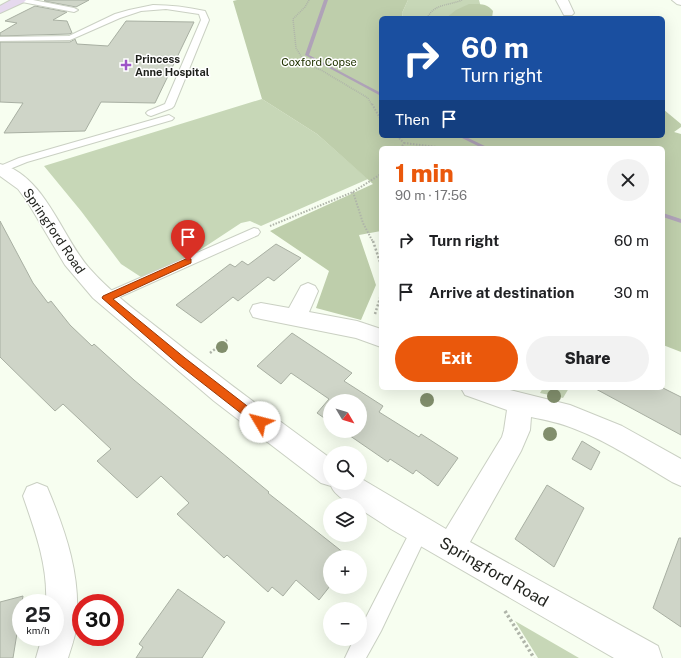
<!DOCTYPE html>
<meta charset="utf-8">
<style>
body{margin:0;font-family:"Public Sans",sans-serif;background:#f2f2f2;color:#202124;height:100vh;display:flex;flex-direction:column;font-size:15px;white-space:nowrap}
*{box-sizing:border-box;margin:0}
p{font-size:13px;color:#757577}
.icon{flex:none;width:22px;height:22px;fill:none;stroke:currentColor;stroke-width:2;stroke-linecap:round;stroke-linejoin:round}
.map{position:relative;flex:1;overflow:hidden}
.panel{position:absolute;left:379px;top:146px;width:286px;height:244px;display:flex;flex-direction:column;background:#fff;border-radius:6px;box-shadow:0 4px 16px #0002}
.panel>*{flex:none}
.banner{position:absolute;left:379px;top:16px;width:286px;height:122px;border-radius:6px;box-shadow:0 4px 16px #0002;background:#1a4fa0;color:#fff;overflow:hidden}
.needle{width:26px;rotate:128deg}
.controls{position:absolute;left:323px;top:394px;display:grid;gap:8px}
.controls a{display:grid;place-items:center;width:44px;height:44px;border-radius:50%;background:#fff;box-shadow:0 4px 16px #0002;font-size:20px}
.speed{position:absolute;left:12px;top:594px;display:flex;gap:8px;font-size:20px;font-weight:700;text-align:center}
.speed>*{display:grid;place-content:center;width:52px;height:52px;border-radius:50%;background:#fff;box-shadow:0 4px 16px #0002;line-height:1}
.speed small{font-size:10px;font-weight:400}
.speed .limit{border:6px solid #d22;background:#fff;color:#111}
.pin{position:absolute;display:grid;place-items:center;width:34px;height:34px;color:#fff;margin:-41px -17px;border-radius:50% 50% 50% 0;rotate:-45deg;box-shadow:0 0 4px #0007}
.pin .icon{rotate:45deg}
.me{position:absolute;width:44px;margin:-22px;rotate:307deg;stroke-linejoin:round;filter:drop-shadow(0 0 3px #0008)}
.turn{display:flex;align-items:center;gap:14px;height:84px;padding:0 16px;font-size:18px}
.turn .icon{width:52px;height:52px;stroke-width:2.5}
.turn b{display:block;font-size:28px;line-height:34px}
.then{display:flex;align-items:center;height:38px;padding:0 16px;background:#0003;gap:8px;font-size:15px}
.round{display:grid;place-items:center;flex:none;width:42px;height:42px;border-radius:21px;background:#f2f2f2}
.overview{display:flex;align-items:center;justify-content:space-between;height:68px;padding:0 16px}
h1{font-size:24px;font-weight:800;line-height:30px;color:#ea580c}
.cta{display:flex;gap:8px;margin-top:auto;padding:8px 16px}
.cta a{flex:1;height:46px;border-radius:24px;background:#ea580c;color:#fff;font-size:16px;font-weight:800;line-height:46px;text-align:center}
.cta a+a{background:#f2f2f2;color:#202124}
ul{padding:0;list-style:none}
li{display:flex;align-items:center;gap:12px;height:52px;padding:0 16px}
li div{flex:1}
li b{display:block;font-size:15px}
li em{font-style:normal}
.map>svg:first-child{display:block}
.green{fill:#c7d7b7}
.forest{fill:#beceab}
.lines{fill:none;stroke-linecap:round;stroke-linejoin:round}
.stream{fill:#afa2b8;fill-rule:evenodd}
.building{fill:#cfd5c8;stroke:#a8afa2}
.lane-casing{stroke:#cad0c3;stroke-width:2}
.street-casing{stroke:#cad0c3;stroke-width:2}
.secondary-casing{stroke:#cad0c3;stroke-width:2}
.path-far3{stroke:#afb4a9;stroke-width:1.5;stroke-dasharray:1 1;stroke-linecap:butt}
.path-far2{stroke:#afb4a9;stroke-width:2;stroke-dasharray:1.5 1.5;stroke-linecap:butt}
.path-far1{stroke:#afb4a9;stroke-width:2.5;stroke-dasharray:2 2;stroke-linecap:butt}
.path{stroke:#afb4a9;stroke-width:3.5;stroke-dasharray:2.5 2.5;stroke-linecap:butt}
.lane{fill:#fff;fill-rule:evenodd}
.street{fill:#fff;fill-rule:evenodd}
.secondary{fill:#e6d9ee;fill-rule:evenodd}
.tree{fill:#818e6c}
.route{fill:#ea580c;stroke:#983908}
.poi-dot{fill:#9e54c7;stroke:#fff;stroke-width:1.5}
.labels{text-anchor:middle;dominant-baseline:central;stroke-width:3;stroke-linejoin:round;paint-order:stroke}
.far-poi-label{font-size:11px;font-weight:bold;fill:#1f211c;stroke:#fff;text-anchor:start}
.far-park-label{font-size:11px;fill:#203300;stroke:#fff}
.street-label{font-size:13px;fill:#1f211c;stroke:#fff}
.near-street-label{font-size:16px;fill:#1f211c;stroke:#fff}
</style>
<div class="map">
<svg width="681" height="658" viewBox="0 0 681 658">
<rect width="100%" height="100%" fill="#f7fef0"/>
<path class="green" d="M408 0H479L484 18H403L402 13Z
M262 99 317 134 368 179 261 226 250 221 241 223 194 254 141 277 121 264 81 211 44 166Z
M543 388H569L563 398 540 393Z
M515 621 579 658H538Z"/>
<path class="forest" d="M237 0H408L402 13 403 18H381V136H663V109L681 124V127L674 132 681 134V352L663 345V148H381V231L359 235 376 285 361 320 316 308 329 271 270 231 373 184 317 134 262 99 233 1Z
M469 4C479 4 487 3 493 11L492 18H446L456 10Z"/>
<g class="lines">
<path class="stream" d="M324 0H328L309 55 381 93V96L305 55Z
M458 136H464L489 148H482Z
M663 213 681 219V223L663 217Z"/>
</g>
<path class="building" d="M46 0H89L76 7 44 1Z
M35 6 67 12 53 20 67 21 72 33 69 34 0 36V33L17 23 5 21Z
M126 21 194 22 155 103 101 102 85 131 4 133 23 103 0 102V42H70L75 39 77 44 108 46Z
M0 221 33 283 48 303 51 301 70 325 92 346 94 344 134 380 269 492 268 493 349 557H330V586L319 600 296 580 283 596 272 587 268 592 227 555 224 558 177 514 189 503 161 476 137 498 97 461 111 449 63 404 55 411 0 357Z
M276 244 301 258 274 281 268 277 238 301 233 297 201 323 176 305 230 264 235 267 242 261 248 265Z
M292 333 352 373 344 381 383 406 379 412 419 437 421 434 458 458 438 486 416 470 413 474 390 459 388 462 343 431H360V401H330V422L317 413 329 399 291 373 281 384 257 366Z
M594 388H663L681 397V435Z
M582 441 600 452 591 470 572 459Z
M547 485 584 508 554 567 515 539Z
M679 538H681V627L653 608Z
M178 589 225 622 202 658H136L143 647 139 644Z
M23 596 13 658H0V602Z"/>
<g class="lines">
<defs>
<path id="lane" d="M18 0H33L74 8 78 10 74 12 22 2Z
M153 5C171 5 187 7 205 11L209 20 174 106 172 108 151 116 148 115 146 113 148 111 165 104 201 20 199 14 166 9 141 11 120 18 70 40 0 41V37L69 36 115 14 129 10Z
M169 115 174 118 172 120 27 162 0 173V166L19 158Z
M254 228 258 229 260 232 258 235 111 301 106 303 101 301 99 298 101 295Z
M420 521 426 524 429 530 381 631 366 658H345L354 639H360V629L414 524Z"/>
<path id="street" d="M556 0H568L574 13 572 15H564Z
M672 0H681V5L677 4Z
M0 164C45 175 62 238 90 269 113 295 142 315 168 336 221 378 275 418 330 458V483H360V478L446 529 502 437 504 430 507 410 465 395 461 388H502L570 405 622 426 681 459V486L672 482C640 463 609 442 575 429 561 423 546 420 531 417L530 430 521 451 470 542 658 646 662 658H614L391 529 360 509V505C350 505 335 496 331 486L321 483 214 401 93 298 65 265 27 201 18 189 0 176Z
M308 283 315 286 318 291 309 312 357 321 381 329V347L356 338 261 319 253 317 250 311 253 305 261 303 289 308 301 286Z
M37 483 47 487C66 532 82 578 76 628 75 638 71 648 68 658H36L42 637H55V603H46C48 565 35 531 23 496L27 487Z"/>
<path id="secondary" d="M11 0H26L24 2 0 13V6Z"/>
</defs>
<use href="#lane" class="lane-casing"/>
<use href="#street" class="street-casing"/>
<use href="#secondary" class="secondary-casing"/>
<path class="path-far3" d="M309 0 305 7 293 19 296 48 306 64 321 70 368 98 372 105
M427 18C435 3 448 6 462 0"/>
<path class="path-far2" d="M372 104 381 120
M397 136 404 143 401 148
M404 143 445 148
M353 192 363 223 373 242
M270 226 353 192 381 174"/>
<path class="path-far1" d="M373 241 381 265
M375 314 381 295
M210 353 227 340"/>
<path class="path" d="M505 611 534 658"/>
<use href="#lane" class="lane"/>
<use href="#street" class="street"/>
<use href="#secondary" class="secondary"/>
</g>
<g class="tree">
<circle cx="222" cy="347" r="6"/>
<circle cx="554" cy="396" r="7"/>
<circle cx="427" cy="400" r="7"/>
<circle cx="550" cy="434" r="7"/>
</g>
<path class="route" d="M188 258 191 259V263L113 299 185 358 264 419 265 422 264 425 260 427 256 425 178 364 102 298 103 296Z"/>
<path class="poi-dot" d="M124 59h4v4h4v4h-4v4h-4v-4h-4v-4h4z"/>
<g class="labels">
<g class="far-poi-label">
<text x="135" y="59">Princess<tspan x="135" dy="13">Anne Hospital</tspan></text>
</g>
<g class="far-park-label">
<text x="319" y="62">Coxford Copse</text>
</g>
<g class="street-label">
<text transform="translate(54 231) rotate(56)">Springford Road</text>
</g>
<g class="near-street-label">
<text transform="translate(494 572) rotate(30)">Springford Road</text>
</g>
</g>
</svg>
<div class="controls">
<a><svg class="needle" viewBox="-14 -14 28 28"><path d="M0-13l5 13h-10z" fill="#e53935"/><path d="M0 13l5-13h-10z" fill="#757577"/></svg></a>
<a><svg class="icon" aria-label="search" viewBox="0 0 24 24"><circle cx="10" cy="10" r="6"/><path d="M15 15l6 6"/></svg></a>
<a><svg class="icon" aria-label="layers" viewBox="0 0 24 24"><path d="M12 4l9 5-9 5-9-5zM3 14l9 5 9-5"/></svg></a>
<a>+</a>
<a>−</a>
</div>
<div class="speed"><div>25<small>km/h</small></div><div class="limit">30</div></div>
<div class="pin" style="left:188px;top:261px;background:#d93025"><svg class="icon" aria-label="arrive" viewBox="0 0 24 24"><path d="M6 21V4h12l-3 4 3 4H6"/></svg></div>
<svg class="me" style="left:260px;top:422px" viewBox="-20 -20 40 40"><circle r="19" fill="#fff"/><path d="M0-13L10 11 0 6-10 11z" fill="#ea580c"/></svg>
<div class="banner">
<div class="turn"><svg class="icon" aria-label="right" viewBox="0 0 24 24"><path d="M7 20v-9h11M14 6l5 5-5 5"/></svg><div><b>60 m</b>Turn right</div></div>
<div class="then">Then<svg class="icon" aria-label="arrive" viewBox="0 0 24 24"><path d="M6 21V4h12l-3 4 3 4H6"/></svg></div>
</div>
<section class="panel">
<div class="overview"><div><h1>1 min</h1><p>90 m · 17:56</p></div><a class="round"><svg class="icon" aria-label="close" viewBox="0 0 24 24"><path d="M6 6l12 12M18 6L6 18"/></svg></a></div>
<ul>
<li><svg class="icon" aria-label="right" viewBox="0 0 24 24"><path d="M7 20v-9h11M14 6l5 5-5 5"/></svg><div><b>Turn right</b></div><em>60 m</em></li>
<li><svg class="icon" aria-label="arrive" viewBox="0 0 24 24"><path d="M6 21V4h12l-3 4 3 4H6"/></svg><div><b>Arrive at destination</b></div><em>30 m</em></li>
</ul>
<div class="cta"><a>Exit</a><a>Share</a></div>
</section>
</div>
